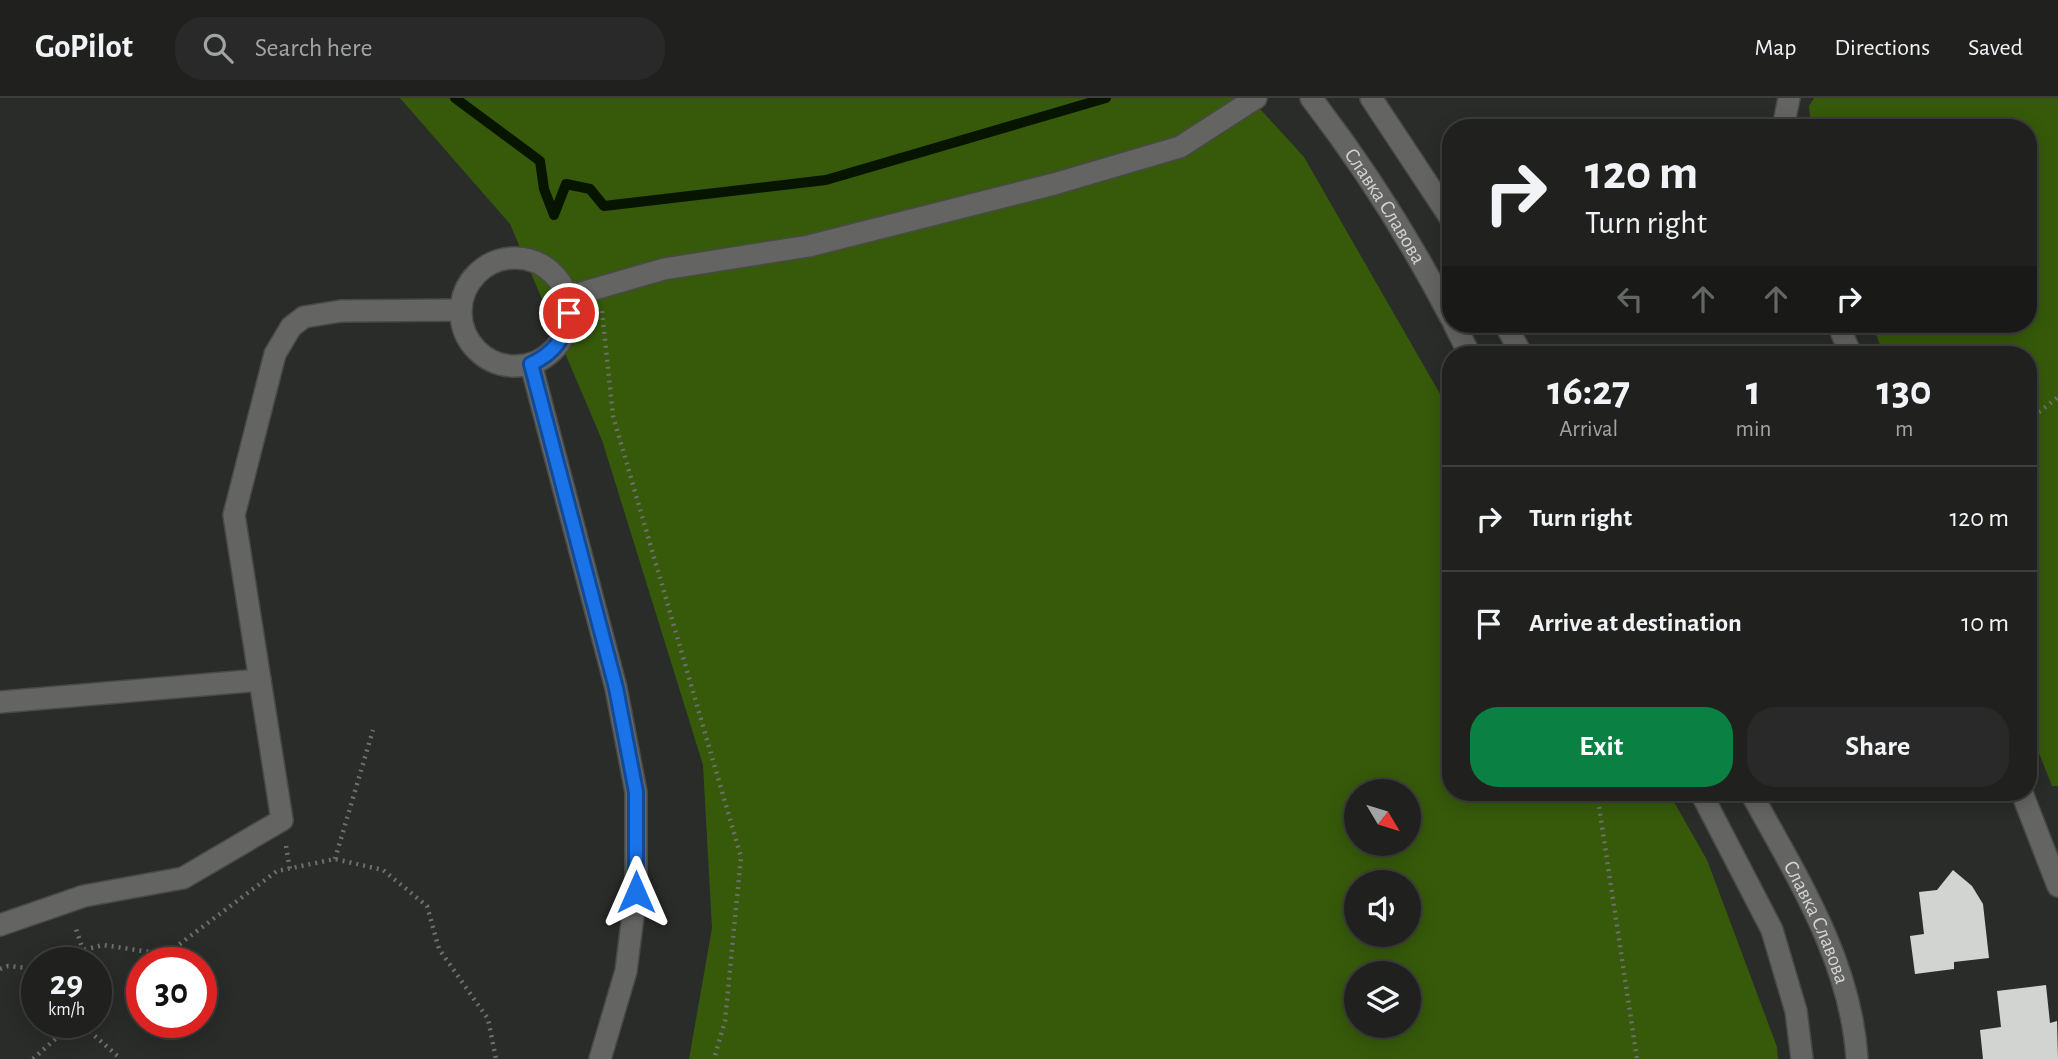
<!DOCTYPE html>
<meta charset="utf-8">
<style>
body{margin:0;font-family:"Alegreya Sans",sans-serif;background:#282928;color:#f1f3f6;height:100vh;display:flex;flex-direction:column;font-size:26px;white-space:nowrap}
*{box-sizing:border-box;margin:0}
p{font-size:23px;color:#a2a3a4}
.icon{flex:none;width:38px;height:38px;fill:none;stroke:currentColor;stroke-width:2;stroke-linecap:round;stroke-linejoin:round}
.map{position:relative;flex:1;overflow:hidden}
.details{position:absolute;left:1442px;top:248px;width:595px;height:455px;display:flex;flex-direction:column;background:#20211f;border-radius:28px;box-shadow:0 4px 18px #0003,0 0 0 2px #3d3e3d}
.details>*{flex:none}
.top-card{position:absolute;left:1442px;top:21px;width:595px;height:214px;border-radius:28px;box-shadow:0 4px 18px #0003,0 0 0 2px #3d3e3d;background:#20211f;color:#f1f3f6;overflow:hidden}
.needle{width:46px;rotate:128deg}
.controls{position:absolute;left:1344px;top:681px;display:grid;gap:14px}
.controls a{display:grid;place-items:center;width:77px;height:77px;border-radius:50%;background:#20211f;box-shadow:0 4px 18px #0003,0 0 0 2px #3d3e3d;font-size:35px}
.speed{position:absolute;left:21px;top:849px;display:flex;gap:14px;font-size:35px;font-weight:700;text-align:center}
.speed>*{display:grid;place-content:center;width:91px;height:91px;border-radius:50%;background:#20211f;box-shadow:0 4px 18px #0003,0 0 0 2px #3d3e3d;line-height:1}
.speed small{font-size:18px;font-weight:400}
.speed .limit{border:10px solid #d22;background:#fff;color:#111}
.pin{position:absolute;display:grid;place-items:center;width:60px;height:60px;color:#fff;margin:-30px;border:4px solid #fff;border-radius:50%;box-shadow:0 2px 7px #0007}
.me{position:absolute;width:77px;margin:-38px;rotate:0deg;stroke-linejoin:round;filter:drop-shadow(0 0 5px #0008)}
.turn{display:flex;align-items:center;gap:24px;height:147px;padding:0 28px;font-size:32px}
.turn .icon{width:91px;height:91px;stroke-width:2.5}
.turn b{display:block;font-size:49px;line-height:60px}
.lanes{display:flex;align-items:center;height:66px;padding:0 28px;background:#0003;justify-content:center;gap:35px;direction:ltr}
.lanes .off{opacity:.35}
.eta{display:flex;justify-content:space-evenly;align-items:center;height:119px;text-align:center}
.eta b{font-size:42px;font-weight:600;line-height:49px}
.button{display:flex;gap:14px;margin-top:auto;padding:14px 28px}
.button a{flex:1;height:80px;border-radius:28px;background:#0b8043;color:#fff;font-size:28px;font-weight:600;line-height:80px;text-align:center}
.button a+a{background:#282928;color:#f1f3f6}
ul{padding:0;list-style:none}
li{display:flex;align-items:center;gap:21px;height:105px;padding:0 28px;border-top:2px solid #3d3e3d}
li div{flex:1}
li b{display:block;font-size:26px}
li em{font-style:normal}
header{display:flex;align-items:center;gap:42px;box-sizing:border-box;height:98px;padding:0 35px;background:#20211f;border-bottom:2px solid #3d3e3d}
header strong{font-size:33px}
nav{display:flex;gap:38px;margin-inline-start:auto;font-size:24px}
.search{width:490px;height:63px;background:#282928;display:flex;align-items:center;gap:18px;box-sizing:border-box;padding:0 24px;border-radius:28px;color:#a2a3a4;font-size:26px}
.map>svg:first-child{display:block}
.green{fill:#365a0a;fill-rule:evenodd}
.lines{fill:none;stroke-linecap:round;stroke-linejoin:round}
.stream{stroke:#071400;stroke-width:10}
.building{fill:#d2d4d1}
.minor-casing{stroke:#494a48;stroke-width:24}
.path{stroke:#6d6f6d;stroke-width:4.5;stroke-dasharray:2 5;stroke-linecap:butt}
.minor{stroke:#646563;stroke-width:21}
.route-casing{stroke:#114b97;stroke-width:18}
.route{stroke:#1a73e8;stroke-width:12}
.labels{text-anchor:middle;dominant-baseline:central;stroke-width:7;stroke-linejoin:round;paint-order:stroke}
.street-label{font-size:21px;fill:#d3d4d3;stroke:#131413}
</style>
<header>
<strong>GoPilot</strong>
<div class="search"><svg class="icon" aria-label="search" viewBox="0 0 24 24"><circle cx="10" cy="10" r="6"/><path d="M15 15l6 6"/></svg>Search here</div>
<nav><a>Map</a><a>Directions</a><a>Saved</a></nav>
</header>
<div class="map">
<svg width="2058" height="961" viewBox="0 0 2058 961">
<rect width="100%" height="100%" fill="#2a2c29"/>
<path class="green" d="M400 0H1250L1304 59 1451 315V695H1669L1707 762 1777 949 1778 961H689L712 830 703 667 602 342 510 126ZM1356 693H1409V746H1356ZM1356 784H1409V836H1356ZM1356 875H1409V928H1356Z
M1814 0H2058V688H2052L2028 627V257H1884L1872 226H2028V30H1811L1809 8Z"/>
<g class="lines">
<path class="stream" d="M455 0 540 63 544 91 554 117
M554 117 566 86 590 91 604 108 826 82 1106 0"/>
</g>
<path class="building" d="M1953 772 1972 788 1983 806 1989 860 1954 864V871L1915 876 1910 838 1924 836 1919 794 1937 792Z
M2046 887 2050 925 2057 923 2058 961H1983L1980 932 2001 929 1997 893Z"/>
<g class="lines">
<defs>
<g id="minor">
<path id="s1" d="M1311 0C1365 70 1410 141 1451 220"/>
<path d="M1371 0 1451 121"/>
<path d="M1783 30 1789 0"/>
<circle cx="515" cy="214" r="54"/>
<path d="M567 199 664 171 809 148 1054 86 1180 49 1256 0"/>
<path d="M1454 226 1470 257"/>
<path d="M1505 226 1522 257"/>
<path d="M1838 226 1851 257"/>
<path d="M531 266 616 590 636 694V794L626 873 600 961"/>
<path d="M0 604 260 582"/>
<path d="M1701 695 1772 832 1796 913 1802 961"/>
<path id="s2" d="M1751 695C1797 779 1851 863 1857 961"/>
<path d="M2022 695 2058 788"/>
<path d="M0 827 84 798 183 780 282 722 234 417 275 256 291 229 304 219 341 213 461 212"/>
</g>
</defs>
<use href="#minor" class="minor-casing"/>
<path class="path" d="M602 213 613 318 741 759 725 923 714 961
M2028 323 2058 299
M1597 695 1637 961
M286 748 290 772
M335 761 373 632
M56 864 83 852 75 828
M87 864 83 852 103 847 150 854 173 851 277 773 335 761 383 772 427 808 439 851 488 921 496 961
M0 871 8 868 37 871
M79 924 121 961
M33 961 74 924"/>
<use href="#minor" class="minor"/>
</g>
<g class="lines">
<defs>
<path id="route" d="M569 215C565 241 554 255 531 266L616 590 636 694V794"/>
</defs>
<use href="#route" class="route-casing"/>
<use href="#route" class="route"/>
</g>
<g class="labels">
<g class="street-label">
<text stroke="none"><textPath href="#s1" startOffset="131">Славка Славова</textPath></text>
<text stroke="none"><textPath href="#s2" startOffset="145">Славка Славова</textPath></text>
</g>
</g>
</svg>
<div class="controls">
<a><svg class="needle" viewBox="-14 -14 28 28"><path d="M0-13l5 13h-10z" fill="#e53935"/><path d="M0 13l5-13h-10z" fill="#a2a3a4"/></svg></a>
<a><svg class="icon" aria-label="sound" viewBox="0 0 24 24"><path d="M4 9h4l5-4v14l-5-4H4zM17 9q2 3 0 6"/></svg></a>
<a><svg class="icon" aria-label="layers" viewBox="0 0 24 24"><path d="M12 4l9 5-9 5-9-5zM3 14l9 5 9-5"/></svg></a>
</div>
<div class="speed"><div>29<small>km/h</small></div><div class="limit">30</div></div>
<div class="pin" style="left:569px;top:215px;background:#d93025"><svg class="icon" aria-label="arrive" viewBox="0 0 24 24"><path d="M6 21V4h12l-3 4 3 4H6"/></svg></div>
<svg class="me" style="left:636px;top:794px" viewBox="-20 -20 40 40"><path d="M0-17L14 15 0 8-14 15z" fill="#1a73e8" stroke="#fff" stroke-width="4"/></svg>
<div class="top-card">
<div class="turn"><svg class="icon" aria-label="right" viewBox="0 0 24 24"><path d="M7 20v-9h11M14 6l5 5-5 5"/></svg><div><b>120 m</b>Turn right</div></div>
<div class="lanes"><svg class="icon off" aria-label="left" viewBox="0 0 24 24"><path d="M17 20v-9H6M10 6l-5 5 5 5"/></svg><svg class="icon off" aria-label="ahead" viewBox="0 0 24 24"><path d="M12 20V5M6 11l6-6 6 6"/></svg><svg class="icon off" aria-label="ahead" viewBox="0 0 24 24"><path d="M12 20V5M6 11l6-6 6 6"/></svg><svg class="icon" aria-label="right" viewBox="0 0 24 24"><path d="M7 20v-9h11M14 6l5 5-5 5"/></svg></div>
</div>
<section class="details">
<div class="eta">
<div><b>16:27</b><p>Arrival</p></div>
<div><b>1</b><p>min</p></div>
<div><b>130</b><p>m</p></div>
</div>
<ul>
<li><svg class="icon" aria-label="right" viewBox="0 0 24 24"><path d="M7 20v-9h11M14 6l5 5-5 5"/></svg><div><b>Turn right</b></div><em>120 m</em></li>
<li><svg class="icon" aria-label="arrive" viewBox="0 0 24 24"><path d="M6 21V4h12l-3 4 3 4H6"/></svg><div><b>Arrive at destination</b></div><em>10 m</em></li>
</ul>
<div class="button"><a>Exit</a><a>Share</a></div>
</section>
</div>
